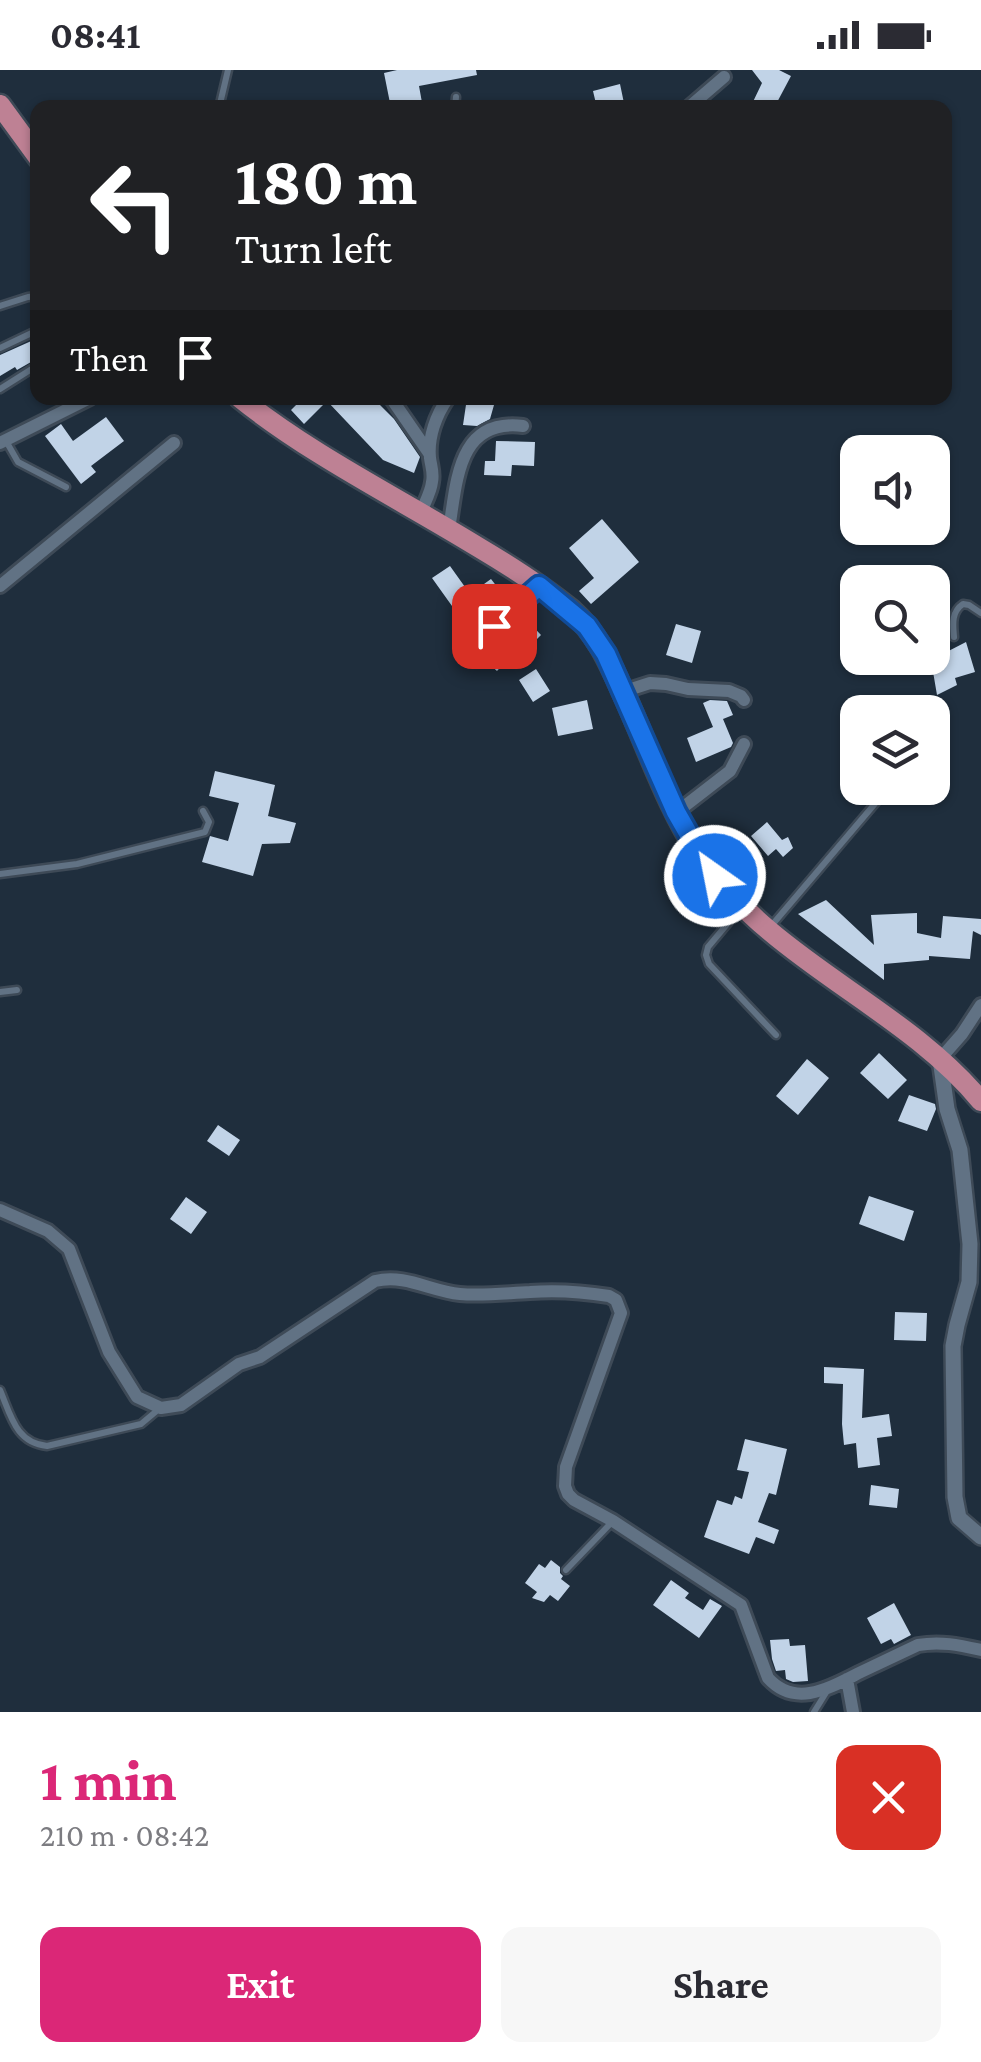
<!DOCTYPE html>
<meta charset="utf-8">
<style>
body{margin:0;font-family:"Crimson Pro",serif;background:#f7f7f7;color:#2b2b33;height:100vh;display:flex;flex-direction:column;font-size:38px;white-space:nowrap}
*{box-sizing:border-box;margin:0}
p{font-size:32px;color:#7c7c81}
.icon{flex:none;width:55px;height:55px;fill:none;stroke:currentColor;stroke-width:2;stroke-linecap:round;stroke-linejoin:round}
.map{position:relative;height:1642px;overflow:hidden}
.panel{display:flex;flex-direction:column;background:#fff;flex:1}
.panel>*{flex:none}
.banner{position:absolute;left:30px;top:30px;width:922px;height:305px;border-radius:20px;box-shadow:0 2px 8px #0004;background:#202124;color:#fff;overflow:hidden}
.tools{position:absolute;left:840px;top:365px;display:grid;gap:20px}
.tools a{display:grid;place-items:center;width:110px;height:110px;border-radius:20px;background:#fff;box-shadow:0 2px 8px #0004;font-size:50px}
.pin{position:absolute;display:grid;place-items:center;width:85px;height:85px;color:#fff;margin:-42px;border-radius:20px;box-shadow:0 5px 15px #0006}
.me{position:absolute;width:110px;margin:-55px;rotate:327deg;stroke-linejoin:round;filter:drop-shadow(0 0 8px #0008)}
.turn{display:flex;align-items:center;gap:35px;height:210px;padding:0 40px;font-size:45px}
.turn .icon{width:130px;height:130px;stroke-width:2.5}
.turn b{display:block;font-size:70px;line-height:85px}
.then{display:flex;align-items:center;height:95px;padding:0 40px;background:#0003;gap:20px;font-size:38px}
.round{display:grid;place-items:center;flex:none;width:105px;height:105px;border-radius:20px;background:#f7f7f7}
.overview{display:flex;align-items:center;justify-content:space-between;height:170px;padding:0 40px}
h1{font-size:60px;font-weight:700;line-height:75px;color:#db2777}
.primary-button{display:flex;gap:20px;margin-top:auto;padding:20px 40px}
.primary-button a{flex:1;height:115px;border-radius:20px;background:#db2777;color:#fff;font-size:40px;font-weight:700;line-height:115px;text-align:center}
.primary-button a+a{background:#f7f7f7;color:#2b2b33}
.status{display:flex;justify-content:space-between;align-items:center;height:70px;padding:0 50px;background:#fff;direction:ltr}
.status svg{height:28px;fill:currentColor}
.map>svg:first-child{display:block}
.building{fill:#c1d3e7}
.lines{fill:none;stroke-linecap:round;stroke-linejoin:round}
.service-casing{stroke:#3e4a57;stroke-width:11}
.minor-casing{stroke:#3e4a57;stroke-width:18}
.tertiary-casing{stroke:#3e4a57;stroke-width:20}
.primary-casing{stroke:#3e4a57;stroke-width:25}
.service{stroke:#617284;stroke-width:6}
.minor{stroke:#617284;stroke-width:12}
.tertiary{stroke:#617284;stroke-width:15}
.primary{stroke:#be8194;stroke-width:20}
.route-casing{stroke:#114b97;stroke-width:25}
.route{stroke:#1a73e8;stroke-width:18}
</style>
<div class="status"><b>08:41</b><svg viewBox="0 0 49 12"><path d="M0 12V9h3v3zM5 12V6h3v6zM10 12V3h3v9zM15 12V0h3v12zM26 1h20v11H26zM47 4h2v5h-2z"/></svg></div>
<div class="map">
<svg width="981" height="1642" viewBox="0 0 981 1642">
<rect width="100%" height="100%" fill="#1f2e3d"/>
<path class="building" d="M397 0H476L477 5 419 16 423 38H391L384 3Z
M752 0H779L791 6 774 38H750L762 13Z
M620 14 625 38H597L593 21Z
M38 268V288L17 300 15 297 0 306V285Z
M303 328H373L394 349 420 387 414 403 383 390 327 331 304 354 291 340Z
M467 328H496L490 349 477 356 463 355Z
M106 347 124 371 91 396 96 402 81 414 45 366 61 354 73 371Z
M496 371 535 372 534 396 512 395 511 406 484 405 485 391H495Z
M602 449 639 492 591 534 579 521 594 508 569 478Z
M450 496 470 524 491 509 508 531 479 556 500 574 522 545 541 565 522 584 517 579 497 601 476 582 455 545 457 543 432 508Z
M676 554 701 561 692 593 666 585Z
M966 572 975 602 955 608 957 615 937 625 931 590Z
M536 599 550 621 533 632 519 610Z
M587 630 593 659 558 666 552 638Z
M710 630 727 631 733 645 723 649 733 673 731 677 696 692 687 668 713 657 703 633Z
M215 701 275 715 268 746 296 753 290 773 262 774 253 806 202 792 210 766 228 771 239 733 209 726Z
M767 752 782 770 788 767 793 778 783 787 776 779 768 786 751 766Z
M826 830 874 875 871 845 917 843V863L941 868 943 846 981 849V865L973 861 970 889 929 886V890L884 894V910L798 844Z
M879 983 907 1010 888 1029 860 1003Z
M807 989 829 1008 798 1045 776 1026Z
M909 1025 935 1034 936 1039 927 1061 898 1051Z
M218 1055 240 1070 229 1086 207 1071Z
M869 1126 914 1141 904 1171 859 1154Z
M186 1127 207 1142 191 1164 170 1149Z
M895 1242 927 1243 926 1271 894 1270Z
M824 1297 864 1299 862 1348 889 1344 892 1366 877 1368 880 1395 858 1398 856 1373 844 1375 842 1354 843 1314 824 1313Z
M745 1369 787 1379 776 1425 769 1423 758 1452 779 1460 774 1474 756 1467 749 1484 704 1467 717 1430 732 1435 735 1426 742 1429 749 1402 737 1400Z
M871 1415 899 1419 897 1438 869 1435Z
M551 1490 560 1497V1503L563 1506 561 1509 570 1516 558 1531 550 1525 544 1532 532 1528 537 1522 525 1513 539 1494 545 1498Z
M671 1510 689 1523 685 1528 703 1540 710 1529 722 1536 699 1568 653 1535Z
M894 1533 911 1565 894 1574 891 1569 881 1574 867 1548Z
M789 1569 790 1576 805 1575 808 1611 793 1612 786 1609 785 1600 776 1601 772 1589 770 1570Z"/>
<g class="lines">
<defs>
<path id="service" d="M219 38 228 0
M455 38 456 27
M0 236 28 227 38 226
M0 278 38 260
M0 319 38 295
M6 371 18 392 66 417
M954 567C953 555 951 542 963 534L969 535 981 543
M0 804 77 794 205 762 209 752 203 741
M739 840 708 877 706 885 709 894 776 965
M772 855 884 723
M0 922 17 920
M0 1320C11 1346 16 1373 47 1376L141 1354 159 1339
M566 1500 612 1452
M814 1642 827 1621"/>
<path id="minor" d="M688 38 724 7
M391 328 429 383
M0 373 90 328
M421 442C425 432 431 422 432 412 434 403 431 396 430 388 428 367 436 345 448 328
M449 459C457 412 457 348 523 356
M0 516 174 373
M494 557 539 516
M622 622 650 613 666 614 688 619 729 621 741 626 744 630
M677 742 730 701 744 674
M940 989 962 964 981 935
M0 1140 48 1161 69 1179 109 1282 137 1327 161 1338 181 1335 239 1294 260 1287 375 1211C406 1204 430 1221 460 1224 483 1226 507 1223 530 1222 556 1220 584 1222 609 1226L616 1230 621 1243 566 1397 565 1416 568 1424 574 1430 613 1451 741 1535 768 1608C796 1639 831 1617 861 1602 880 1593 899 1584 918 1575 940 1571 959 1575 981 1580
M847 1609 853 1642"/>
<path id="tertiary" d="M940 989 947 1039 960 1080 970 1174 969 1212 957 1255 953 1276 955 1427 959 1448 981 1467"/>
<path id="primary" d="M0 35 38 87
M240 328C311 385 400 429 478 477 510 496 543 517 572 541 599 565 612 598 627 631 650 683 670 741 702 788 774 893 901 935 981 1031"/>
</defs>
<use href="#service" class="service-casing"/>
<use href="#minor" class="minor-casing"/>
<use href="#tertiary" class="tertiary-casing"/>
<use href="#primary" class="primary-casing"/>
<use href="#service" class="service"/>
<use href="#minor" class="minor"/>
<use href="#tertiary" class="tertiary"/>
<use href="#primary" class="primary"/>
</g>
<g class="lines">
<defs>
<path id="route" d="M494 556 539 516 587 556 606 584 676 742 700 784 715 806"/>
</defs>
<use href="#route" class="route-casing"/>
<use href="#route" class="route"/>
</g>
</svg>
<div class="tools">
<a><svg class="icon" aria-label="sound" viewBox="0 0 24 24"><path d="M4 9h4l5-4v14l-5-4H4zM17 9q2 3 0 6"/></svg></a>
<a><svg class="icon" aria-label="search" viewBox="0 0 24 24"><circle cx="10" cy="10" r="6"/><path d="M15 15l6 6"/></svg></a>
<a><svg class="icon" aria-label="layers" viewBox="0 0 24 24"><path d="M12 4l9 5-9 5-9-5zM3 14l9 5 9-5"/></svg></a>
</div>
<div class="pin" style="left:494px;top:556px;background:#d93025"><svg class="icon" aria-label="arrive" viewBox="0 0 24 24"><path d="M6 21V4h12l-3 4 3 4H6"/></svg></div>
<svg class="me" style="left:715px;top:806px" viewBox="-20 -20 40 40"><circle r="17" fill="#1a73e8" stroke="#fff" stroke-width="3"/><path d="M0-11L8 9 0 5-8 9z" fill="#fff"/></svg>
<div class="banner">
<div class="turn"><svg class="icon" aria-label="left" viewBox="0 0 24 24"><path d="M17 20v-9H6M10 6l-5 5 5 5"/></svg><div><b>180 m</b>Turn left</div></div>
<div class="then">Then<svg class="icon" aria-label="arrive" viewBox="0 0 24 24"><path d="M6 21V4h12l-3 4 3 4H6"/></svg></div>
</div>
</div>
<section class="panel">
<div class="overview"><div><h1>1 min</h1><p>210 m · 08:42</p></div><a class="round" style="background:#d93025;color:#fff"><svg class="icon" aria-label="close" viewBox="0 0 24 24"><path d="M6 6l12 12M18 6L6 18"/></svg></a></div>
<div class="primary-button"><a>Exit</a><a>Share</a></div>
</section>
